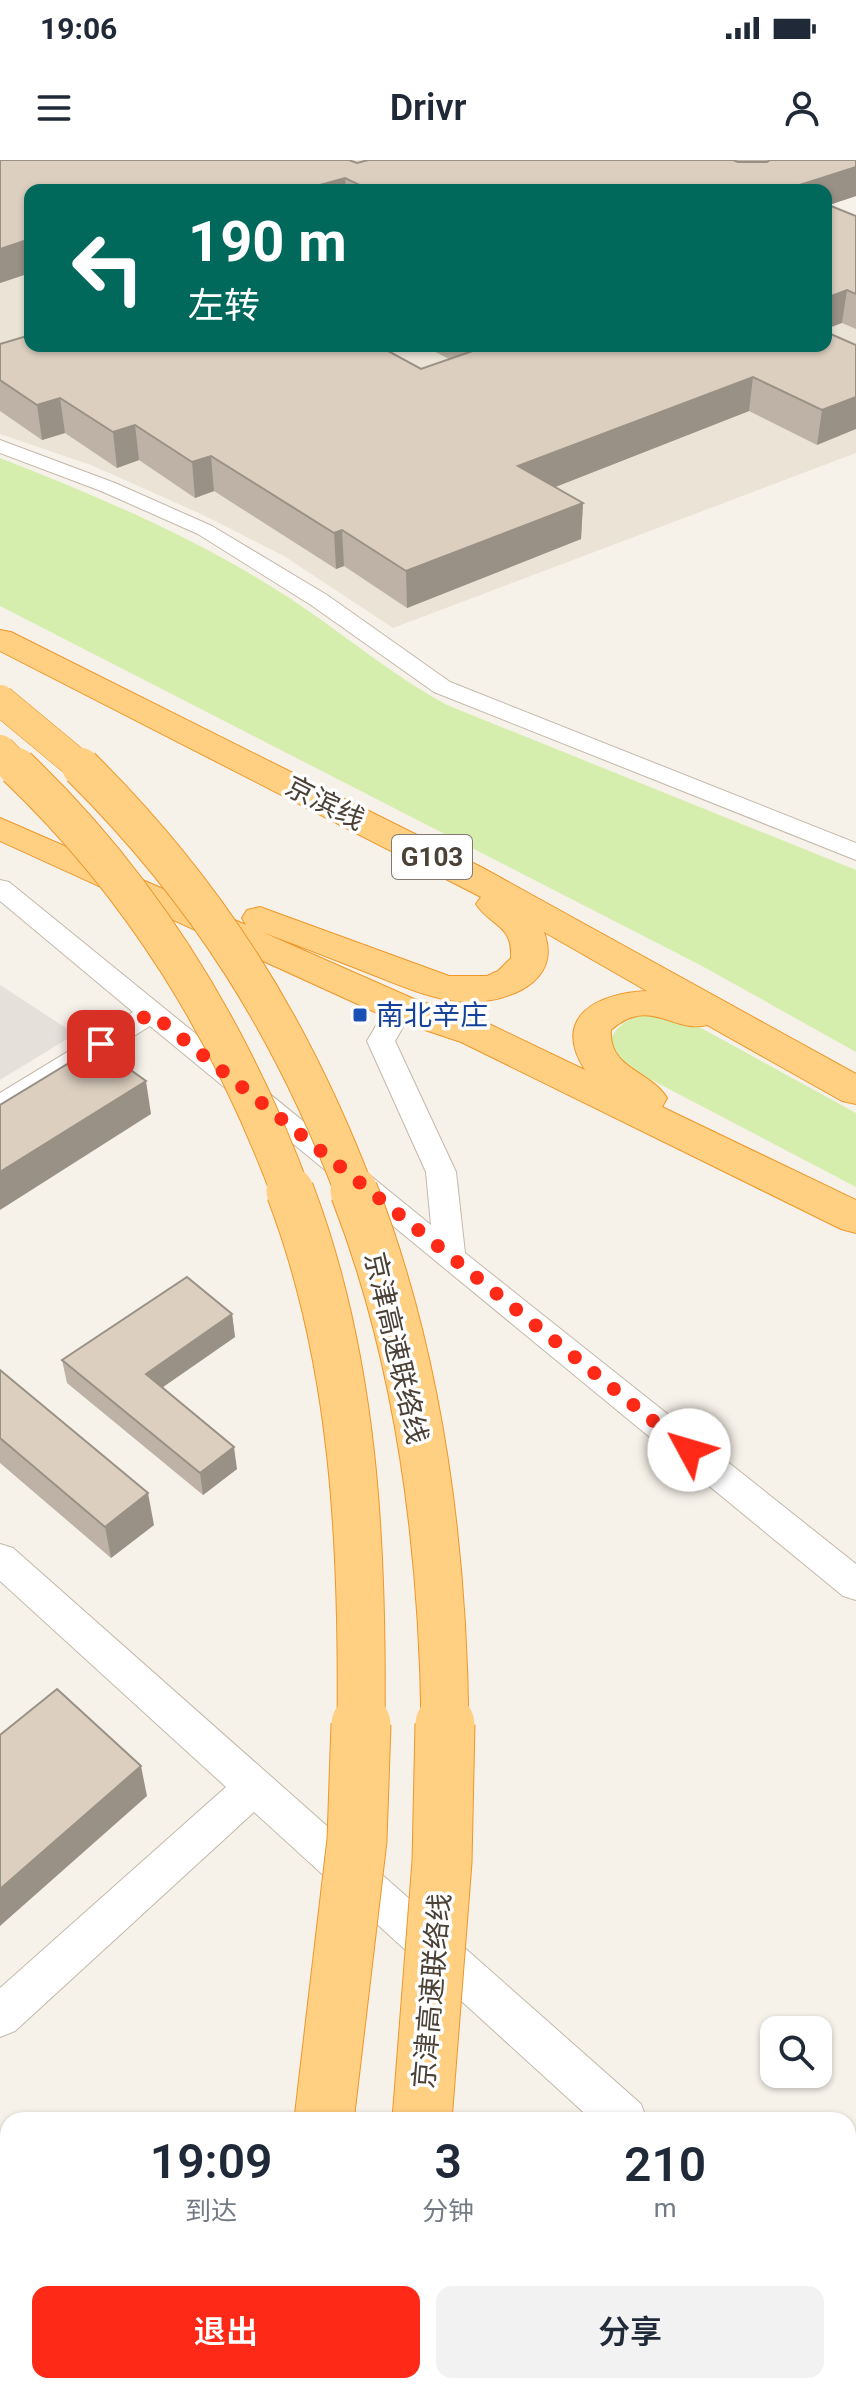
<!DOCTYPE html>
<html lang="zh">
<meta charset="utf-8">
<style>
body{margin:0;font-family:Roboto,"Noto Sans SC",sans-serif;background:#f2f2f3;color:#1f2937;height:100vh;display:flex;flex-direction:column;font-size:30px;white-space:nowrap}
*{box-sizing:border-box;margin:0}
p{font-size:26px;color:#747a83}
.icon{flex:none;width:44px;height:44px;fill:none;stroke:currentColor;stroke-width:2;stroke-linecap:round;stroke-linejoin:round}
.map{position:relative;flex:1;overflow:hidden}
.details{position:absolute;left:0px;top:1952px;width:856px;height:282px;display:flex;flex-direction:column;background:#fff;border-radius:24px 24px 0 0;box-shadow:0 2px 6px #0004}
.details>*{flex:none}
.banner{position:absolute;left:24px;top:24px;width:808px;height:168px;border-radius:16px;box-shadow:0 2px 6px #0004;background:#00695c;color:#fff;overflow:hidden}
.buttons{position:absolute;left:760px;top:1856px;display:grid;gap:16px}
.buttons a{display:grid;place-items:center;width:72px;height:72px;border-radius:16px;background:#fff;box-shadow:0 2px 6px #0004;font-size:40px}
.pin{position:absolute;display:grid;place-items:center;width:68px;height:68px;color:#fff;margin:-34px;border-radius:16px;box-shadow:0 4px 12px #0006}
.me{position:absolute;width:88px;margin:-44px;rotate:309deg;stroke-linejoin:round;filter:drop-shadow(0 0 6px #0008)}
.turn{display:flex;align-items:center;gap:28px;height:168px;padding:0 32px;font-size:36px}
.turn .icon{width:104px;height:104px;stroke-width:2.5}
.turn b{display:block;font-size:56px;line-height:68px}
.eta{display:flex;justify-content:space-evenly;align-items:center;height:136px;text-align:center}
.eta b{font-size:48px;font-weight:600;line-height:56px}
.button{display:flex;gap:16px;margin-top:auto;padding:16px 32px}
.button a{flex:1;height:92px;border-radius:16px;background:#ff2917;color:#fff;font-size:32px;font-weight:600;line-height:92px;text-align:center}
.button a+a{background:#f2f2f3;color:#1f2937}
.status{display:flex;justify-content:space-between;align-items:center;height:56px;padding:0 40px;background:#fff;direction:ltr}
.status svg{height:22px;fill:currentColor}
header{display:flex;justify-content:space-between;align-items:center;height:104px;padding:0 32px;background:#fff;font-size:36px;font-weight:600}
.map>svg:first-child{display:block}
.residential{fill:#eae3d6}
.industrial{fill:#e5e0da}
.green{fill:#d6eead}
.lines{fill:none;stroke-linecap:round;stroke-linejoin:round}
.minor-casing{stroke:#c3b8aa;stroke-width:2}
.trunk-casing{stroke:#ee982a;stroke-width:2}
.minor{fill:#fff;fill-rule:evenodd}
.trunk{fill:#ffcf82;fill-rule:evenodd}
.trunk-bridge-far3-casing{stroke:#ee982a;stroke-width:31;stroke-linecap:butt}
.trunk-bridge-far2-casing{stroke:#ee982a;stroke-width:40;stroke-linecap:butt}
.trunk-bridge-far1-casing{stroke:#ee982a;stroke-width:49;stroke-linecap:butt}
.trunk-bridge-casing{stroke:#ee982a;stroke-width:61;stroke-linecap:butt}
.trunk-bridge-far3{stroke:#ffcf82;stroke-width:30}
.trunk-bridge-far2{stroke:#ffcf82;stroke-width:38}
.trunk-bridge-far1{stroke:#ffcf82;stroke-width:47}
.trunk-bridge{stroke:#ffcf82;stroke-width:59}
.wall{fill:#bdb2a5}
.shaded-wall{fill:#9a9186}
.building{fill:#dccfc0;stroke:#9a9186;stroke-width:2}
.route{stroke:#ff2917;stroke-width:14;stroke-dasharray:0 25.2}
.transit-dot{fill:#1a4fb4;stroke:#fff;stroke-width:3}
.labels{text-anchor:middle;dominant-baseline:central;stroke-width:7;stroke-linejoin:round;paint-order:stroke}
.shield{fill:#fff;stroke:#817a72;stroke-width:2}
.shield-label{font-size:26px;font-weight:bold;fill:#4b4136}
.street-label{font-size:28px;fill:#4b4136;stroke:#fff}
.transit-label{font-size:28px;fill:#164399;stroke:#fff;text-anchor:start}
</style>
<div class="status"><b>19:06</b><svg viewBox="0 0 49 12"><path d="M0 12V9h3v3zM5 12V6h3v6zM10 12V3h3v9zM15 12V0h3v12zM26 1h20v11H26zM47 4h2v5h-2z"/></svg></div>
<header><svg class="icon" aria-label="menu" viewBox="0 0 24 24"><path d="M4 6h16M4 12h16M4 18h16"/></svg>Drivr<svg class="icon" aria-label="person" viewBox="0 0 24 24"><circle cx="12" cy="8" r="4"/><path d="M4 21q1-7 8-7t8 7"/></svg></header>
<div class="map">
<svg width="856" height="2233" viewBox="0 0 856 2233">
<rect width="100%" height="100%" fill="#f6f1e9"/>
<path class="residential" d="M72 0H650L30 30V186H826V72L856 84V293L393 468 284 396 201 354 91 305 0 274V24Z"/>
<path class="industrial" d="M0 825 75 874 0 920Z"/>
<path class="green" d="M0 298C97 336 192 376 280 432 337 468 388 513 447 545L856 710V892L702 806 0 446Z
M642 854 692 863 856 953V1027L625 906 609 883C616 866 625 861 642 854Z"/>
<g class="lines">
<defs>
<path id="minor" d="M0 280 115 323 212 366 327 435 450 522 856 683V700L434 532 311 445 198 374 101 331 0 293Z
M0 720 9 722 431 1065 426 1012 367 881 390 842 400 839 410 842 414 848 395 881 456 1012 465 1093 856 1404V1440L843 1436 150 866 10 953 0 956V933L133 852 0 741Z
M0 1384 13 1388 641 1944 647 1960H592L254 1652 15 1871 0 1877V1828L226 1627 0 1421Z
M848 2136 856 2140V2192L848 2188Z"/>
<path id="trunk" d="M0 470 11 472 483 708 856 914V944L842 941 707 865C673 874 650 835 611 870 608 909 651 911 667 938L662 947 856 1040V1073L841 1069 461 882 386 857 0 681V658L246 765 242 758 247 750 260 747 449 816H487L498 811 511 798C513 764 491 767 476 744L481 737 0 491ZM262 772C300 786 338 801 376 816 404 827 434 840 464 842 486 843 516 837 533 822 549 808 551 791 544 772L647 831C598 833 551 856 585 910L489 864 414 839Z
M238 2226H304L302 2233H236Z
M350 2226H416L414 2233H348Z"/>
</defs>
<use href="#minor" class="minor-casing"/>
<use href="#trunk" class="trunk-casing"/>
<use href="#minor" class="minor"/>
<use href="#trunk" class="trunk"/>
<defs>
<path id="trunk-bridge-far3" d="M0 540 83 609
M0 590 19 609"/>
<path id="trunk-bridge-far2" d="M17 607C143 727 230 870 291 1033
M81 607C208 733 291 866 355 1033"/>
<path id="trunk-bridge-far1" d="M290 1031C355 1201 363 1386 361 1566
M354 1031C419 1198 443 1387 445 1566"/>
<path id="trunk-bridge" d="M324 1960 357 1680 361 1564
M422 1960 442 1702 445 1564"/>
</defs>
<use href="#trunk-bridge-far3" class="trunk-bridge-far3-casing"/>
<use href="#trunk-bridge-far2" class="trunk-bridge-far2-casing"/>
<use href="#trunk-bridge-far1" class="trunk-bridge-far1-casing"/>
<use href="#trunk-bridge" class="trunk-bridge-casing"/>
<use href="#trunk-bridge-far3" class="trunk-bridge-far3"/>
<use href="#trunk-bridge-far2" class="trunk-bridge-far2"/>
<use href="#trunk-bridge-far1" class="trunk-bridge-far1"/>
<use href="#trunk-bridge" class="trunk-bridge"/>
</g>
<path class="wall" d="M0 0 357 3 368 0H856V36L829 45 856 56V169L842 163 826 30H30V113L0 123Z
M0 184 333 188 421 209 449 199 424 186H826L856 185 817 285 749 251 555 327 583 343 581 379 407 448 344 406 336 409 214 331 195 338 139 300 117 308 65 273 42 280 0 251Z
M232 1154 235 1177 163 1227 237 1309 203 1335 67 1223 62 1200Z
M0 1210 154 1365 111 1398 0 1303Z"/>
<path class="shaded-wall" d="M856 7V36L826 46V30H787V29Z
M345 18 346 30H302Z
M30 79V113L0 123V89Z
M847 130 842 163 826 169V138Z
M753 217 749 251 517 342 518 306Z
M856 237V269L817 285 822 250Z
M60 238 65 273 42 280 37 245Z
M135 265 139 300 117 308 113 272Z
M211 296 214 331 195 338 192 302Z
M583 343 581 379 407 448 406 411Z
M342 370 344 406 336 409 334 373Z
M146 921 151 954 0 1050V1012Z
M232 1154 235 1177 150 1236 146 1214Z
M234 1287 237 1309 203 1335 200 1313Z
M148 1333 154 1365 111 1398 105 1367Z
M141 1606 147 1636 0 1766V1729Z"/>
<path class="building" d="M0 0H349L357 3 368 0H733L738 2H767L770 0H856V7L787 29 790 30H370L345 18 302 30H30V79L0 89Z
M826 44 856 56V134L847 130 826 138Z
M826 172 856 185V237L822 250 753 217 518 306 583 343 406 411 342 370 334 373 211 296 192 302 135 265 113 272 60 238 37 245 0 220V184L30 175V186H330L333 188 337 186H379L421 209 487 186H826Z
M97 886 146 921 0 1012V945Z
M187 1117 232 1154 146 1214 234 1287 200 1313 62 1200Z
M0 1210 148 1333 105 1367 0 1278Z
M57 1529 141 1606 0 1729V1575Z"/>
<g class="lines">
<path class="route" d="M101 884 151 853 689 1290"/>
</g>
<rect class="transit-dot" x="352" y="847" width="16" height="16" rx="4"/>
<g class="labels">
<rect class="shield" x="392" y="675" width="80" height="44" rx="6"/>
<g class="shield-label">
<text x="432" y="697">G103</text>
</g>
<g class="street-label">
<text transform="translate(325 643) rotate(27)">京滨线</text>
<text transform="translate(396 1188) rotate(77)">京津高速联络线</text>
<text transform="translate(432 1831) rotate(-85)">京津高速联络线</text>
</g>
<g class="transit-label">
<text x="376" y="855">南北辛庄</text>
</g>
</g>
</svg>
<div class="buttons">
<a><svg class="icon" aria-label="search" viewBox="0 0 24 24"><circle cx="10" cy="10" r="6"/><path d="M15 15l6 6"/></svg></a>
</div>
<div class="pin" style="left:101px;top:884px;background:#d93025"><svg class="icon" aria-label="arrive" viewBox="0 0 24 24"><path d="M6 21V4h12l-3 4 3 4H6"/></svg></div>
<svg class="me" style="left:689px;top:1290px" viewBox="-20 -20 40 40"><circle r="19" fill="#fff"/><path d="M0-13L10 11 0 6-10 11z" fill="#ff2917"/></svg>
<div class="banner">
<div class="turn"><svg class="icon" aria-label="left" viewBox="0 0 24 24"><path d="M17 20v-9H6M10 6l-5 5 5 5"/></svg><div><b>190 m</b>左转</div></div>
</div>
<section class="details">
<div class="eta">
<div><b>19:09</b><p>到达</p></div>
<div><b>3</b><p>分钟</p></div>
<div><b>210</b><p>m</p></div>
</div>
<div class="button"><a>退出</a><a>分享</a></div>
</section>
</div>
